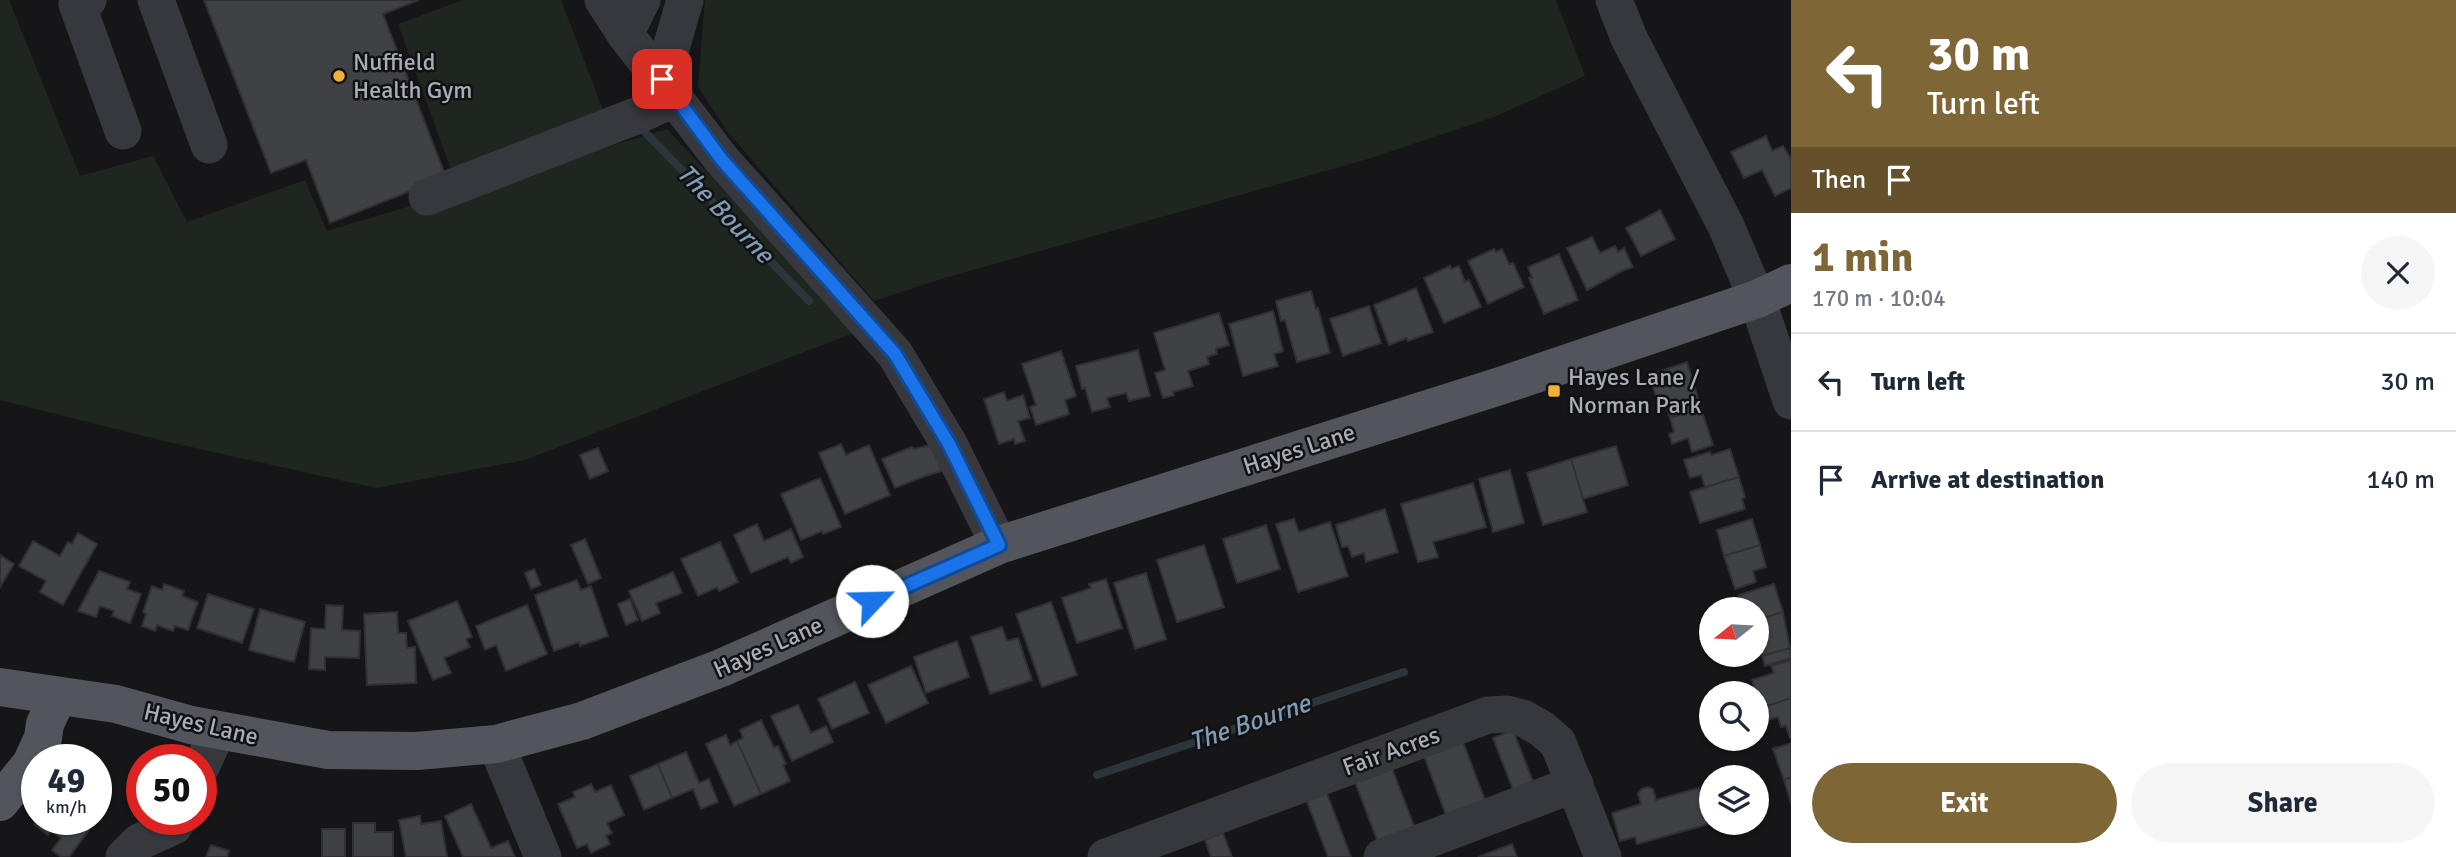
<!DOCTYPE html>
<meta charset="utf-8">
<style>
body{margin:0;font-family:Signika,sans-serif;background:#f6f6f7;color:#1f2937;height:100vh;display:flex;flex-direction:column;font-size:26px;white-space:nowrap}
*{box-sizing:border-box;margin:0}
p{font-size:23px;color:#747a83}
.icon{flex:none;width:38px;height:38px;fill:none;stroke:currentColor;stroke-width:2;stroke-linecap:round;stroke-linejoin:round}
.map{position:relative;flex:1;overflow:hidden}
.side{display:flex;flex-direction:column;background:#fff;width:665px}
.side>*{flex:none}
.banner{background:#7e6636;color:#fff;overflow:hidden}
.needle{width:46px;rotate:252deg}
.controls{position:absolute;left:1699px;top:597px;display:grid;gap:14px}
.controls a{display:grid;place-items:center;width:70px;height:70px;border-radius:50%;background:#fff;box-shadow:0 2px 5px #0004;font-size:35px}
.speed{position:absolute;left:21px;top:744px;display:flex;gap:14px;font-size:35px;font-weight:700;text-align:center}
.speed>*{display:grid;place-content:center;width:91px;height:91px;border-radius:50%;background:#fff;box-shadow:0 2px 5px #0004;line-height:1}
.speed small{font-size:18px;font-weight:400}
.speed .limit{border:10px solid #d22;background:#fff;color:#111}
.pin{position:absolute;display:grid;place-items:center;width:60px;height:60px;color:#fff;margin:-30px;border-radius:14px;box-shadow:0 4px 10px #0006}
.me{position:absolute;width:77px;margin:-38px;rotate:66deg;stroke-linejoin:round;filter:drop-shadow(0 0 5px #0008)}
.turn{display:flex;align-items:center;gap:24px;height:147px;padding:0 21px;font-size:32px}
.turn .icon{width:91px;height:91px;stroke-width:2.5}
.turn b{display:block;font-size:49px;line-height:60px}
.then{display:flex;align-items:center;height:66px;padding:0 21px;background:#0003;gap:14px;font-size:26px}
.round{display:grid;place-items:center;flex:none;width:74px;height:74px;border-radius:37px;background:#f6f6f7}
.headline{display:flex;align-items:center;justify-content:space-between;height:119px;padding:0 21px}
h1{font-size:42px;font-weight:700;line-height:52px;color:#7e6636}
.action{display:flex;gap:14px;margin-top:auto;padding:14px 21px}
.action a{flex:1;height:80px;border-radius:42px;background:#7e6636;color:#fff;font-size:28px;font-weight:700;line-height:80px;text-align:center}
.action a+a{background:#f6f6f7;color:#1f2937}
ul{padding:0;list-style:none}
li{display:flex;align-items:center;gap:21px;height:98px;padding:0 21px;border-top:2px solid #e0e1e3}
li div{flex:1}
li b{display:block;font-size:26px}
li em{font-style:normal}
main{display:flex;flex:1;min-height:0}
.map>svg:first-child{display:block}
.green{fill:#1e261f}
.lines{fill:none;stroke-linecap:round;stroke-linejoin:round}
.stream{stroke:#2c353c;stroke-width:8}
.building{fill:#404145;stroke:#303034;stroke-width:2}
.minor{stroke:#37383d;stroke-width:37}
.major{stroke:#53555c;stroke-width:38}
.route-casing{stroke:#114b97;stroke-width:18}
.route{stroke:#1a73e8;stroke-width:12}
.poi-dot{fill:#f2b134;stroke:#111113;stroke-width:2.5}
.labels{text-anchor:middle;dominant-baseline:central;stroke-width:5;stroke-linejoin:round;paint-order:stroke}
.poi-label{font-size:24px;fill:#a8adb8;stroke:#111113;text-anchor:start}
.street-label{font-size:24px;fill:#a8adb8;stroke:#111113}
.water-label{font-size:26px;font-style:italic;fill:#7f9bb3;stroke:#111113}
</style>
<main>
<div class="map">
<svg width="1791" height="857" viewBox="0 0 1791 857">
<rect width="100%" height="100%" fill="#161618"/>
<path class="green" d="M0 0H9L80 176 153 156 187 222 305 180 327 231 667 129 856 332 525 460 376 488 164 441 0 400Z
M463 0H561L606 118 453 175 398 24Z
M705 0H1556L1585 76 1494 117 1368 159 944 278 874 301 727 131 698 87Z"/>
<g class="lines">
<path class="stream" d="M640 127 809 301
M1097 775 1404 672"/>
</g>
<path class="building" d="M204 0H419L383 14 446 177 330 223 306 160 271 173Z
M1766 136 1772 151 1783 146 1791 159V188L1775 196 1762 170 1744 178 1731 152Z
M1660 210 1675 239 1641 256 1626 228Z
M1592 237 1600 253 1615 246 1618 252 1624 248 1633 267 1624 270 1587 290 1567 248Z
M1494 249 1496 252 1502 249 1509 264 1513 263 1524 287 1488 304 1468 261Z
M1559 254 1578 300 1544 314 1529 278H1532L1528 267Z
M1450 266 1451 269 1459 266 1465 282 1469 280 1481 307 1444 323 1424 278Z
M1416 288 1433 332 1408 341 1407 338 1389 345 1374 305Z
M1311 291 1316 309 1318 308 1330 353 1297 362 1285 320 1281 321 1276 301Z
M1369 306 1381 343 1343 356 1330 319Z
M1273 311 1283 351 1274 354 1278 366 1243 376 1229 324Z
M1219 313 1229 345 1216 349 1217 354 1207 357 1209 364 1188 371 1193 386 1173 392 1174 395 1163 398 1155 373 1165 370 1154 333Z
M1138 350 1150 396 1129 401 1126 393 1107 398 1110 407 1092 412 1085 388 1082 389 1076 366Z
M1061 351 1076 396 1065 400 1069 414 1036 425 1030 407 1036 405 1022 364Z
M1687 362 1701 408 1670 418 1664 401 1658 403 1649 375Z
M1004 392 1007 401 1023 395 1030 418 1018 421 1025 441 1015 444 1014 439 999 444 984 399Z
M1701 408 1713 445 1692 452 1688 438 1672 444 1669 434 1674 432 1670 418Z
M841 444 846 455 869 445 890 495 845 514 819 453Z
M931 445 942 471 925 476 895 488 882 459 912 447 914 449Z
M1616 446 1628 485 1583 499 1571 459Z
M598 448 608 471 590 479 580 455Z
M1730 449 1739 477 1705 487 1701 475 1690 478 1684 460 1710 452 1711 455Z
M1571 459 1587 512 1543 525 1527 473Z
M1510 470 1524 523 1493 532 1479 479Z
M1739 477 1745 497 1742 499 1745 509 1700 523 1690 492Z
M820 478 841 527 823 534 822 531 801 540 781 494Z
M1473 483 1486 527 1433 542 1438 557 1418 562 1401 504Z
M1385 509 1398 552 1366 562 1364 553 1352 557 1348 546 1342 547 1336 525Z
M1294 519 1299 532 1330 522 1348 576 1298 592 1276 524Z
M1752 519 1760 545 1724 556 1717 530Z
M757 524 764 541 791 529 803 557 791 563 788 557 751 573 734 535Z
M1266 525 1280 569 1237 583 1223 539Z
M78 533 97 544 63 605 40 592 46 581 19 566 33 541 60 556 68 542 72 544Z
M585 539 601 578 588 584 571 545Z
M720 542 738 582 719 591 717 587 698 596 681 559Z
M1204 545 1224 607 1177 622 1157 560Z
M1760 545 1766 567 1753 571 1756 582 1735 589 1724 556Z
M0 555 14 564 0 587Z
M534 569 541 585 531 589 525 573Z
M99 571 130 582 127 589 141 594 130 623 112 616 114 611 100 606 96 617 78 611Z
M673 572 682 593 656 603 660 613 642 621 629 591Z
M1146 573 1166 639 1135 649 1114 583Z
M1106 579 1122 628 1077 643 1062 598 1091 588 1089 584Z
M577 580 581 590 591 586 608 636 580 646 579 642 554 651 535 595Z
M164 584 184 591 182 596 198 602 188 630 175 626 173 631 157 625 155 631 142 626 146 614 143 612 152 586 162 590Z
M1774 584 1783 612 1757 620V609H1735L1743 607 1739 595Z
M208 594 254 609 242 643 197 628Z
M630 599 638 620 626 625 618 604Z
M457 601 472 637 466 639 470 647 444 658 451 673 433 680 408 621Z
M1051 602 1077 675 1042 687 1016 614Z
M326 605 343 606 342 630 360 631 359 658 325 657V670L309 669 311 628 325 629Z
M527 605 547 654 506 671 496 645 485 650 476 626Z
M260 609 305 622 294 662 249 650Z
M397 612 398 633H406L407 648 415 647 416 683 367 685 364 614Z
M1783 612 1790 648 1762 656 1761 652H1757V620Z
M1002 627 1007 641 1018 638 1032 680 990 694 971 637Z
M957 641 969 677 926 693 914 657Z
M1790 648 1791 658 1765 666 1762 656Z
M1791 660V698L1761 708 1752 680 1774 673 1771 666Z
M911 666 928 703 886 723 868 685Z
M855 682 869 713 832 729 818 699Z
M1791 698V738H1790L1786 726 1781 727 1778 717 1765 721 1761 708Z
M798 705 811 733 826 726 833 742 792 761 771 716Z
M761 720 774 748 778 746 786 764 783 765 790 781 761 794 737 741 743 738 740 730Z
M1513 730 1537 792 1517 800 1493 738Z
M726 735 730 745 737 741 761 794 734 806 706 744Z
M1463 742 1488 808 1449 823 1424 756Z
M1791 743V777L1784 780 1773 749Z
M686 752 699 783 709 779 718 802 701 809 693 789 672 798 658 764Z
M658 764 672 798 644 810 630 776Z
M1392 768 1417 834 1380 848 1355 782Z
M1791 777V803L1784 780Z
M591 784 595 792 611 785 624 815 607 823 612 833 606 836 610 844 591 853 587 844 577 848 558 804 575 797 573 792Z
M1648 787 1653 789 1656 800 1699 788 1709 824 1637 844 1635 837 1620 841 1612 813 1641 804 1638 794 1641 789Z
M1326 791 1351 857H1328L1306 799Z
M471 804 491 848 508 841 515 857H463L445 816Z
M96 806 103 811 69 857H61L52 850 61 838 51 831 48 835 34 824 38 819H96Z
M420 816 421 824 441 821 447 857H406L399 820Z
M353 823H375V832H393V857H353Z
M322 829H345V857H322Z
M1223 833 1232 857H1211L1205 840Z
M1512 844 1517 857H1478Z
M211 845 229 851 227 857H206Z"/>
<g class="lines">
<path class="minor" d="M88 0 77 4 123 131
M156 0 209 145
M603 0 625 34 722 160 895 354 949 444 999 545
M1614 0 1629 38 1726 226 1757 299 1791 401
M625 34 642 0
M662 79 685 0
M427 197 641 114 676 98
M496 744 543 857
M201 767 218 730
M124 857 139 842 174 826 178 819
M1106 857 1488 715 1507 714 1523 718 1542 729 1558 743 1603 857
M1382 857 1575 784"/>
<path class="major" d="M0 687 116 704 191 725 328 750 417 751 496 744 582 721 721 668 999 545 1500 386 1757 299 1791 283
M0 802 31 764 43 738 45 724 58 696"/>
</g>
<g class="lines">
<defs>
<path id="route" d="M662 79 722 160 895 354 949 444 999 545 872 601"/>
</defs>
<use href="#route" class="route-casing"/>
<use href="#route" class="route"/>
</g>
<g class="poi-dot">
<circle cx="339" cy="76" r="7"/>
<rect x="1547" y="384" width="14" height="14" rx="3.5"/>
</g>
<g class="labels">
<g class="poi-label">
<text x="353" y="62">Nuffield<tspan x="353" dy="28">Health Gym</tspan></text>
<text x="1568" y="377">Hayes Lane /<tspan x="1568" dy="28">Norman Park</tspan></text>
</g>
<g class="street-label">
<text transform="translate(1299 449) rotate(-18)">Hayes Lane</text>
<text transform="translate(768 647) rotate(-24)">Hayes Lane</text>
<text transform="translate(201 724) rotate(13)">Hayes Lane</text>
<text transform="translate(1391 751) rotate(-20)">Fair Acres</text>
</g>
<g class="water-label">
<text transform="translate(725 214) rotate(46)">The Bourne</text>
<text transform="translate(1250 723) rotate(-19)">The Bourne</text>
</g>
</g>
</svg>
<div class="controls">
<a><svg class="needle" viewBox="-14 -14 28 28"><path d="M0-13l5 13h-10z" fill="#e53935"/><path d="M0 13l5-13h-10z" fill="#747a83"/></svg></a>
<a><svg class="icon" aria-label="search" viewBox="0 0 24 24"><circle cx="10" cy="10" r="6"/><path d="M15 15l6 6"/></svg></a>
<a><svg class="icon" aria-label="layers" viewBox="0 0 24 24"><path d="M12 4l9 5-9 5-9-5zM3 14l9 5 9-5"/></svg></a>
</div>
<div class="speed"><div>49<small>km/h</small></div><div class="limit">50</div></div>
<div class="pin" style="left:662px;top:79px;background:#d93025"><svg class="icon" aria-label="arrive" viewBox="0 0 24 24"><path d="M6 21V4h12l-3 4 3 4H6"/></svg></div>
<svg class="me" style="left:872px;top:601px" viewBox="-20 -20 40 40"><circle r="19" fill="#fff"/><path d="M0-13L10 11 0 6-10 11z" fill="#1a73e8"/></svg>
</div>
<section class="side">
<div class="banner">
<div class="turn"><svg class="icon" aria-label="left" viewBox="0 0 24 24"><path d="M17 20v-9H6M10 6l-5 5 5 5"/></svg><div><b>30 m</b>Turn left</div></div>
<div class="then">Then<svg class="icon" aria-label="arrive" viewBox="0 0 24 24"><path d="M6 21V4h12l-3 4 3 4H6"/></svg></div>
</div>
<div class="headline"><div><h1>1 min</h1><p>170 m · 10:04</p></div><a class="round"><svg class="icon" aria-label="close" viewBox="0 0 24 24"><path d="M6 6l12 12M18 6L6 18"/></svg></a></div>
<ul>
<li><svg class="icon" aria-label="left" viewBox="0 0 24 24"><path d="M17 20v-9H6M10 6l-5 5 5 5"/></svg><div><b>Turn left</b></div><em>30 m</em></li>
<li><svg class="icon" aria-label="arrive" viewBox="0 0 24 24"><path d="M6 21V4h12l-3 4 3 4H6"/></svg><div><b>Arrive at destination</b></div><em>140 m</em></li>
</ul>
<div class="action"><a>Exit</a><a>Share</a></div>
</section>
</main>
